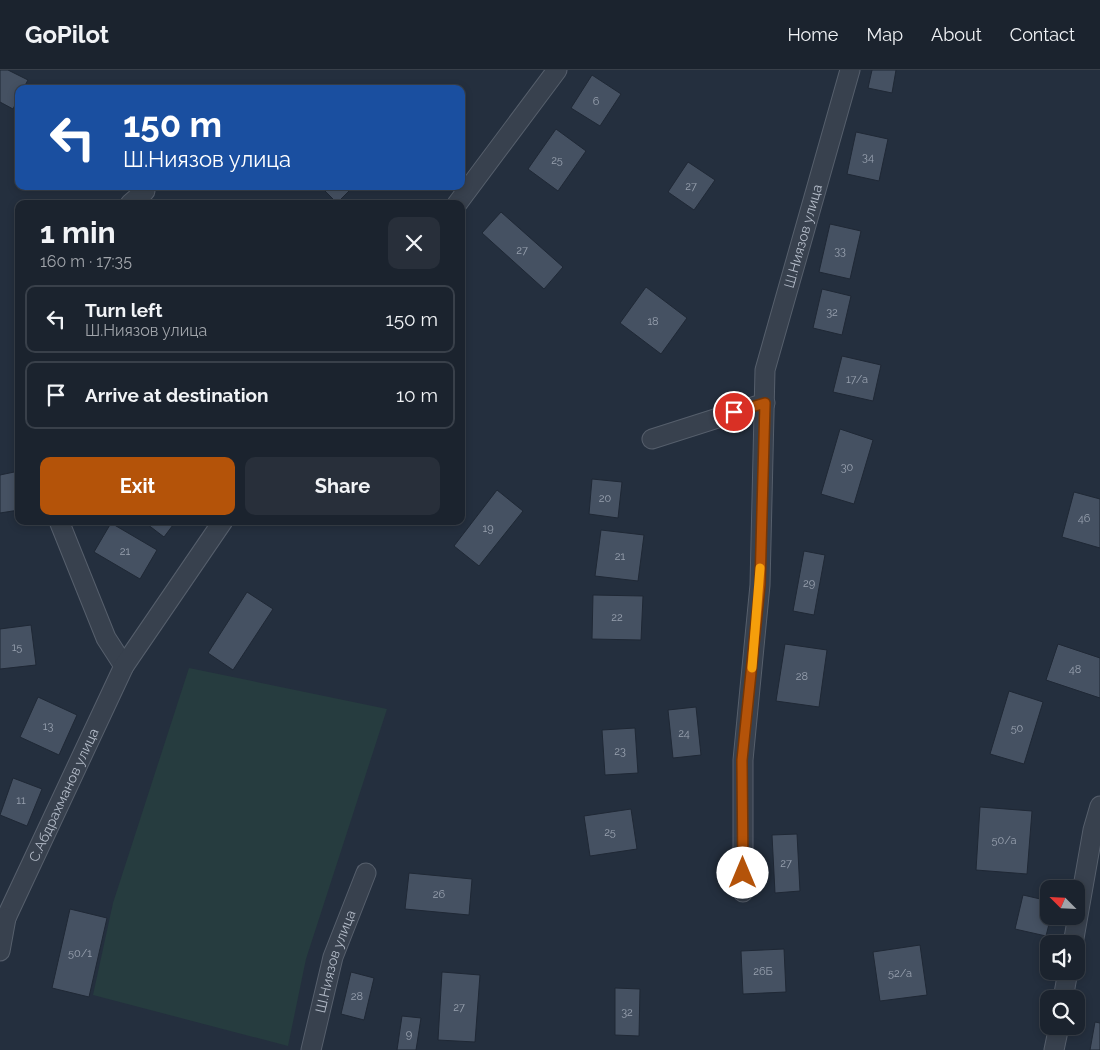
<!DOCTYPE html>
<meta charset="utf-8">
<style>
body{margin:0;font-family:Raleway,sans-serif;background:#282f3a;color:#f1f3f6;height:100vh;display:flex;flex-direction:column;font-size:19px;white-space:nowrap}
*{box-sizing:border-box;margin:0}
p{font-size:16px;color:#a0a4aa}
.icon{flex:none;width:28px;height:28px;fill:none;stroke:currentColor;stroke-width:2;stroke-linecap:round;stroke-linejoin:round}
.map{position:relative;flex:1;overflow:hidden}
.drawer{position:absolute;left:15px;top:130px;width:450px;height:325px;display:flex;flex-direction:column;background:#1b232e;border-radius:10px;box-shadow:0 2px 8px #0003,0 0 0 1px #39404a}
.drawer>*{flex:none}
.banner{position:absolute;left:15px;top:15px;width:450px;height:105px;border-radius:10px;box-shadow:0 2px 8px #0003,0 0 0 1px #39404a;background:#1a4fa0;color:#fff;overflow:hidden}
.needle{width:32px;rotate:294deg}
.tools{position:absolute;left:1040px;top:810px;display:grid;gap:10px}
.tools a{display:grid;place-items:center;width:45px;height:45px;border-radius:10px;background:#1b232e;box-shadow:0 2px 8px #0003,0 0 0 1px #39404a;font-size:25px}
.pin{position:absolute;display:grid;place-items:center;width:42px;height:42px;color:#fff;margin:-21px;border:2px solid #fff;border-radius:50%;box-shadow:0 1px 5px #0007}
.me{position:absolute;width:55px;margin:-28px;rotate:0deg;stroke-linejoin:round;filter:drop-shadow(0 0 4px #0008)}
.turn{display:flex;align-items:center;gap:18px;height:105px;padding:0 25px;font-size:22px}
.turn .icon{width:65px;height:65px;stroke-width:2.5}
.turn b{display:block;font-size:35px;line-height:42px}
.round{display:grid;place-items:center;flex:none;width:52px;height:52px;border-radius:10px;background:#282f3a}
.overview{display:flex;align-items:center;justify-content:space-between;height:85px;padding:0 25px}
h1{font-size:30px;font-weight:700;line-height:38px}
.action{display:flex;gap:10px;margin-top:auto;padding:10px 25px}
.action a{flex:1;height:58px;border-radius:10px;background:#b45309;color:#fff;font-size:20px;font-weight:700;line-height:58px;text-align:center}
.action a+a{background:#282f3a;color:#f1f3f6}
ul{padding:0;list-style:none}
li{display:flex;align-items:center;gap:15px;height:68px;margin:0 10px 8px;padding:0 15px;border:2px solid #39404a;border-radius:10px}
li div{flex:1}
li b{display:block;font-size:19px}
li em{font-style:normal}
header{display:flex;align-items:center;gap:30px;box-sizing:border-box;height:70px;padding:0 25px;background:#1b232e;border-bottom:1px solid #39404a}
header strong{font-size:24px}
nav{display:flex;gap:28px;margin-inline-start:auto;font-size:18px}
.map>svg:first-child{display:block}
.green{fill:#263c3f}
.building{fill:#455162;stroke:#1f2835}
.lines{fill:none;stroke-linecap:round;stroke-linejoin:round}
.minor-casing{stroke:#565f6c;stroke-width:21}
.minor{stroke:#38414e;stroke-width:19}
.route-casing{stroke:#753606;stroke-width:12}
.route{stroke:#b45309;stroke-width:9}
.slow{stroke:#f59e0b;stroke-width:9}
.labels{text-anchor:middle;dominant-baseline:central;stroke-width:5;stroke-linejoin:round;paint-order:stroke}
.number-label{font-size:11px;fill:#98a1af}
.street-label{font-size:14px;fill:#b4bcc9;stroke:#1d2633}
</style>
<header>
<strong>GoPilot</strong>
<nav><a>Home</a><a>Map</a><a>About</a><a>Contact</a></nav>
</header>
<div class="map">
<svg width="1100" height="980" viewBox="0 0 1100 980">
<rect width="100%" height="100%" fill="#242f3e"/>
<path class="green" d="M189 598 387 639 306 889 288 976 93 925 113 833Z"/>
<path class="building" d="M0 0H8L28 10 23 19H19V27L13 39 0 32Z
M872 0H896L892 23 868 18Z
M592 5 621 24 600 56 571 38Z
M556 59 586 81 558 121 528 99Z
M856 62 888 69 879 111 847 104Z
M688 92 715 110 694 140 668 122Z
M320 116H354L337 133Z
M501 142 563 197 544 219 482 163Z
M830 154 861 161 850 209 819 202Z
M646 217 687 248 661 284 620 253Z
M822 219 851 226 842 265 813 258Z
M842 286 881 295 873 331 833 322Z
M840 359 873 370 854 434 821 424Z
M19 401V440L0 443V405Z
M592 409 622 412 618 448 589 444Z
M497 420 523 441 479 496 454 476Z
M1074 422 1100 429V478L1062 467Z
M143 451H176L164 467Z
M111 453 157 480 140 509 94 482Z
M601 460 644 465 638 511 595 506Z
M804 481 825 485 814 545 793 541Z
M247 522 273 539 233 600 208 583Z
M593 525 643 526 641 570 592 569Z
M31 555 36 595 0 599V559Z
M785 574 827 580 819 637 776 631Z
M1058 574 1100 588V628L1046 610Z
M1009 621 1043 632 1024 694 990 684Z
M38 627 77 645 59 685 20 667Z
M696 637 701 685 673 688 668 640Z
M635 658 638 703 605 705 602 660Z
M13 708 42 719 27 756 0 745Z
M980 737 1032 741 1027 804 976 800Z
M631 739 637 779 590 786 584 746Z
M797 764 800 821 775 823 772 765Z
M409 803 472 809 469 845 405 839Z
M1023 825 1049 831V846H1051L1046 866 1015 859Z
M70 839 107 848 89 927 52 918Z
M920 875 927 925 880 931 873 882Z
M784 879 786 922 743 924 741 881Z
M351 902 374 908 364 950 341 944Z
M442 902 480 905 475 972 438 970Z
M615 918 640 919 639 966 615 965Z
M402 946 421 948 416 980H397Z
M1095 952 1100 953V980H1090Z"/>
<g class="lines">
<defs>
<g id="minor">
<path d="M130 134 145 121"/>
<path d="M457 134 557 0"/>
<path d="M652 369 765 333"/>
<path d="M59 451 106 568 124 596"/>
<path id="s1" d="M743 822V690L760 515 765 300 850 0"/>
<path id="s2" d="M0 848H6L124 596 223 451"/>
<path d="M1073 874 1093 760 1100 736"/>
<path d="M0 881 6 848"/>
<path d="M1063 929 1068 901"/>
<path id="s3" d="M311 980 333 887 366 803"/>
<path d="M1054 980 1059 956"/>
</g>
</defs>
<use href="#minor" class="minor-casing"/>
<use href="#minor" class="minor"/>
</g>
<g class="lines">
<defs>
<path id="route" d="M734 342 765 333 760 515 742 690 743 803"/>
</defs>
<use href="#route" class="route-casing"/>
<use href="#route" class="route"/>
<path class="slow" d="M752 598 760 498"/>
</g>
<g class="labels">
<g class="number-label">
<text x="596" y="31">6</text>
<text x="868" y="87">34</text>
<text x="557" y="90">25</text>
<text x="691" y="116">27</text>
<text x="522" y="180">27</text>
<text x="840" y="181">33</text>
<text x="832" y="242">32</text>
<text x="653" y="251">18</text>
<text x="857" y="309">17/а</text>
<text x="847" y="397">30</text>
<text x="605" y="428">20</text>
<text x="1084" y="448">46</text>
<text x="488" y="458">19</text>
<text x="125" y="481">21</text>
<text x="620" y="486">21</text>
<text x="809" y="513">29</text>
<text x="617" y="547">22</text>
<text x="17" y="577">15</text>
<text x="1075" y="599">48</text>
<text x="802" y="606">28</text>
<text x="48" y="656">13</text>
<text x="1017" y="658">50</text>
<text x="684" y="663">24</text>
<text x="620" y="681">23</text>
<text x="21" y="730">11</text>
<text x="610" y="762">25</text>
<text x="1004" y="770">50/а</text>
<text x="786" y="793">27</text>
<text x="439" y="824">26</text>
<text x="80" y="883">50/1</text>
<text x="763" y="901">26Б</text>
<text x="900" y="903">52/а</text>
<text x="357" y="926">28</text>
<text x="459" y="937">27</text>
<text x="627" y="942">32</text>
<text x="409" y="964">9</text>
</g>
<g class="street-label">
<text stroke="none"><textPath href="#s1" startOffset="662">Ш.Ниязов улица</textPath></text>
<text stroke="none"><textPath href="#s2" startOffset="142">С.Абдрахманов улица</textPath></text>
<text stroke="none"><textPath href="#s3" startOffset="92">Ш.Ниязов улица</textPath></text>
</g>
</g>
</svg>
<div class="tools">
<a><svg class="needle" viewBox="-14 -14 28 28"><path d="M0-13l5 13h-10z" fill="#e53935"/><path d="M0 13l5-13h-10z" fill="#a0a4aa"/></svg></a>
<a><svg class="icon" aria-label="sound" viewBox="0 0 24 24"><path d="M4 9h4l5-4v14l-5-4H4zM17 9q2 3 0 6"/></svg></a>
<a><svg class="icon" aria-label="search" viewBox="0 0 24 24"><circle cx="10" cy="10" r="6"/><path d="M15 15l6 6"/></svg></a>
</div>
<div class="pin" style="left:734px;top:342px;background:#d93025"><svg class="icon" aria-label="arrive" viewBox="0 0 24 24"><path d="M6 21V4h12l-3 4 3 4H6"/></svg></div>
<svg class="me" style="left:743px;top:803px" viewBox="-20 -20 40 40"><circle r="19" fill="#fff"/><path d="M0-13L10 11 0 6-10 11z" fill="#b45309"/></svg>
<div class="banner">
<div class="turn"><svg class="icon" aria-label="left" viewBox="0 0 24 24"><path d="M17 20v-9H6M10 6l-5 5 5 5"/></svg><div><b>150 m</b>Ш.Ниязов улица</div></div>
</div>
<section class="drawer">
<div class="overview"><div><h1>1 min</h1><p>160 m · 17:35</p></div><a class="round"><svg class="icon" aria-label="close" viewBox="0 0 24 24"><path d="M6 6l12 12M18 6L6 18"/></svg></a></div>
<ul>
<li><svg class="icon" aria-label="left" viewBox="0 0 24 24"><path d="M17 20v-9H6M10 6l-5 5 5 5"/></svg><div><b>Turn left</b><p>Ш.Ниязов улица</p></div><em>150 m</em></li>
<li><svg class="icon" aria-label="arrive" viewBox="0 0 24 24"><path d="M6 21V4h12l-3 4 3 4H6"/></svg><div><b>Arrive at destination</b></div><em>10 m</em></li>
</ul>
<div class="action"><a>Exit</a><a>Share</a></div>
</section>
</div>
